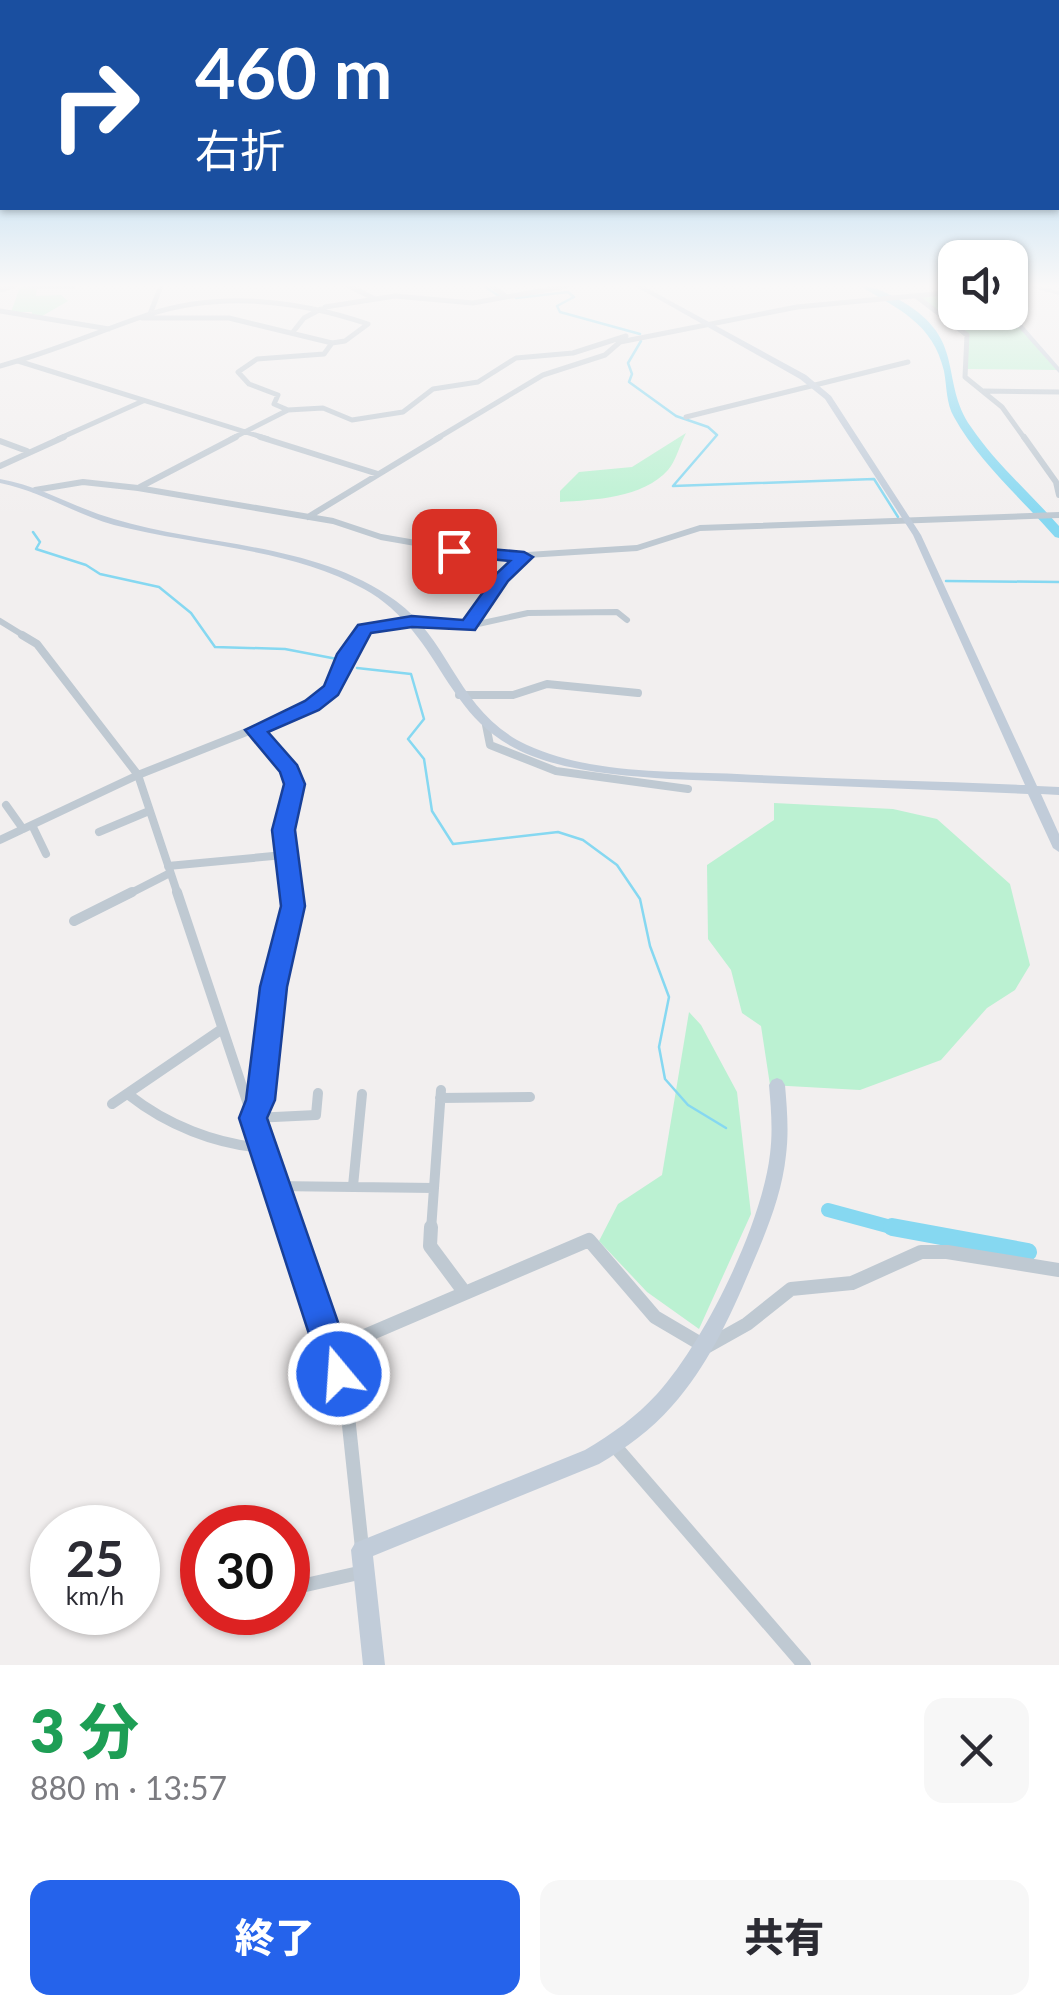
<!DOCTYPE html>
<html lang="ja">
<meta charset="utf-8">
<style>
body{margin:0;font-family:Lato,"Noto Sans JP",sans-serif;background:#f7f7f7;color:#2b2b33;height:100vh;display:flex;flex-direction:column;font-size:38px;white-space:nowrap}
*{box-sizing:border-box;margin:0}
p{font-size:32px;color:#7c7c81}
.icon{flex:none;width:55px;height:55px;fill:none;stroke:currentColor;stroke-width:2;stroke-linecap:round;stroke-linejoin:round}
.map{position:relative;height:1665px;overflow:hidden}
.details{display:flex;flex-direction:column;background:#fff;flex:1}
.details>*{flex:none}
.hud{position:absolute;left:0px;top:0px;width:1060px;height:210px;box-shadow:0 2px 8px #0004;background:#1a4fa0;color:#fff;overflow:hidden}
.fabs{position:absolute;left:938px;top:240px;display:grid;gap:20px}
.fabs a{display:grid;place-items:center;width:90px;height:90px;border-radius:20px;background:#fff;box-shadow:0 2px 8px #0004;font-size:50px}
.speed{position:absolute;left:30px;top:1505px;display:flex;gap:20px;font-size:50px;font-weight:700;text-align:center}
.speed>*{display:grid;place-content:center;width:130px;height:130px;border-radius:50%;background:#fff;box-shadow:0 2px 8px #0004;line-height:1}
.speed small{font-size:25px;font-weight:400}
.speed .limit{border:15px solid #d22;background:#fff;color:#111}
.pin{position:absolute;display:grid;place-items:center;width:85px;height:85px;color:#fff;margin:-42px;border-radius:20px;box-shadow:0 5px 15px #0006}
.me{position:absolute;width:110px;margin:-55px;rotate:342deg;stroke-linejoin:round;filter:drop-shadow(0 0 8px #0008)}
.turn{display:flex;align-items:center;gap:35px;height:210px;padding:0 30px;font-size:45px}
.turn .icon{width:130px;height:130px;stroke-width:2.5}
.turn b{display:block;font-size:70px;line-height:85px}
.round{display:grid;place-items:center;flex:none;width:105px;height:105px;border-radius:20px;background:#f7f7f7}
.headline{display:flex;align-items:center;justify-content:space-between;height:170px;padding:0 30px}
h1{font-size:60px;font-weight:800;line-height:75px;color:#1e9e55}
.primary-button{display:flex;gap:20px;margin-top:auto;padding:20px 30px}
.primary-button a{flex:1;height:115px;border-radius:20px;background:#2563eb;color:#fff;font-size:40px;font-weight:800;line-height:115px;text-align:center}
.primary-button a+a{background:#f7f7f7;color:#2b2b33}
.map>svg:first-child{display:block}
.green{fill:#bbf1d2}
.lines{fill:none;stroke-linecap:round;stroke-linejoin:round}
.stream{stroke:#86d8f1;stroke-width:2.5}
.canal-far1{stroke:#86d8f1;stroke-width:14}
.canal{stroke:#86d8f1;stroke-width:18}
.river{fill:#86d8f1;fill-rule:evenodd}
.street-far4{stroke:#bfc9d2;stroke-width:5}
.street-far3{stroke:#bfc9d2;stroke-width:6}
.street-far2{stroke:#bfc9d2;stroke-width:8}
.street-far1{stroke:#bfc9d2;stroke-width:10}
.street{stroke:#bfc9d2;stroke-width:14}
.secondary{fill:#c1ccd9;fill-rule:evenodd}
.route{fill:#2563eb;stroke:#184099;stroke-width:2.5}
</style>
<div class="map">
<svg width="1059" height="1665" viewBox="0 0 1059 1665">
<rect width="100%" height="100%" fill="#f2efef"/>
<path class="green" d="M20 287H37L36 296 61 295 68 301 37 319 32 317V312H11Z
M955 292V312L1008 313 1058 370 965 369 968 339 916 296Z
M686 433C680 444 676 461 668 470 643 498 594 500 560 502V491L579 472 632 467Z
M774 803 893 809 937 819 1010 884 1030 965 1015 990 987 1008 941 1060 860 1090 770 1085 761 1026 742 1013 731 970 708 939 707 865 774 820Z
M689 1012 701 1025 737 1092 751 1214 699 1329 647 1292 599 1241 618 1204 662 1175Z"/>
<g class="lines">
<path class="stream" d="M484 286 499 296
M516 298 568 292 574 297 557 306 560 312 640 334
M641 341 628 363 632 374 629 382 676 416 708 427 717 435 673 486 874 479 898 517
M33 532 40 542 36 549 86 565 100 574 159 587 191 613 215 647 285 649 337 659
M946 581 1059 582
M357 668 411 674 424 719 408 739 424 759 432 811 453 844 558 832 583 840 617 865 640 899 650 946 669 997 659 1047 665 1079 688 1105 726 1128"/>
<path class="canal-far1" d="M828 1210 902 1230"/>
<path class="canal" d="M892 1227 1028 1252"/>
<path class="river" d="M860 286C876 286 889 294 903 302 967 340 939 381 971 427 996 464 1030 493 1059 526V538L1055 537C1021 498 979 462 954 417 946 403 947 387 944 371 933 323 898 309 860 286Z"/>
<path class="street-far4" d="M29 286H73
M349 286 373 298
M492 286 504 295
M0 290 13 286
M916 296 967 335 965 377 1002 407 1025 439
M325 307 395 296 473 303 567 286
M0 311 109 329
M150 314 161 286
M293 332 304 318 321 309
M18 361 268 439
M0 366C52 352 97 332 147 315 220 291 297 300 368 324L345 341 332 343 229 318H142
M984 391 1059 392
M288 410 274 404 278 395 249 384 238 372 257 359 324 354 332 343
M686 417 908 362
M58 439 143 401
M231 439 288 410 323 408 352 420 403 412 433 389 478 382 516 358 573 353 626 336
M436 439 543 375 605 355 620 342 797 307 955 292"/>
<path class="street-far3" d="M260 437 378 474
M1024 437 1056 482 1059 495
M0 441 27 451
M0 466 64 437
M140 487 236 437
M35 490 83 482 138 488 333 521 381 537 496 557 637 548 700 528 1059 515
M308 517 440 437
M0 621 26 637
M469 626 502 577 523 558
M359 637 365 629 412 622 469 626 528 613 617 612 627 620"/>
<path class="street-far2" d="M22 635 37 644 138 775 178 895
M459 695H513L547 684 638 693
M486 725 490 745 556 771 688 789
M6 805 23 829
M32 825 46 854
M99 832 149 811
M0 840 138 775 312 706 339 680 347 655 361 635
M284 855 291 895
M168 866 284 855 283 830 294 784 290 770 255 730
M127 895 170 873"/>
<path class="street-far1" d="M177 892 290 1230
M290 892 293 907 274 987 260 1101 253 1118 316 1115 318 1093
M74 921 132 892
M129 1095C167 1125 215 1144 263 1148
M440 1098 530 1097
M112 1104 222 1029
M274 1186 434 1188
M353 1186 362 1094
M431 1230 441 1090"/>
<path class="street" d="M289 1227 346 1397 362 1548
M431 1227 430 1246 465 1293
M332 1350 589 1240 655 1317 706 1347 747 1324 791 1289 852 1283 921 1252H947L1059 1270
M614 1445 804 1665
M288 1589 363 1572
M191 1592H202"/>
<path class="secondary" d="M635 286H643L806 375 831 396 921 535 1037 786 1059 787V795L1041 794 1059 834V852L1053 848 1028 794 669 779C613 775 539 770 494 735 475 721 462 703 449 684 425 646 404 611 364 589 290 548 195 546 114 525 75 514 40 491 0 483V479C41 486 75 508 114 519 207 547 315 542 396 601 452 642 457 712 527 745 591 774 668 771 737 774 833 779 929 781 1025 785L913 535 825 399 800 379Z
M1026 286H1038L1059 291V295Z
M1010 311 1059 367V373L1005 312H1010Z
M777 1078 782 1080 785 1085C787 1108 789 1132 786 1155 782 1194 767 1230 752 1265 731 1315 708 1366 672 1406 651 1430 626 1448 599 1464L373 1556 385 1665H363L351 1550 355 1543 585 1450C612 1434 636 1417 657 1394 705 1341 762 1224 770 1154 773 1131 771 1108 769 1085L772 1080Z"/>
</g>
<linearGradient id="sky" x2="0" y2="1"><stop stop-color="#81c2ec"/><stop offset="0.55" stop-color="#f9f8f8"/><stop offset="1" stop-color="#f9f8f8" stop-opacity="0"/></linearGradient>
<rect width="1059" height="519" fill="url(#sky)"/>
<path class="route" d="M454 546 524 552 533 557 508 581 475 630 412 627 371 633 338 695 319 710 268 732 297 765 305 784 295 830 305 906 287 987 275 1100 267 1118 356 1374 351 1386 339 1391 327 1386 322 1374 239 1118 246 1100 260 987 281 906 272 830 284 784 280 772 245 730 305 701 324 686 337 654 358 625 412 616 463 620 496 574 510 561 448 555V547Z"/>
</svg>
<div class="fabs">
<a><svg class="icon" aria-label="sound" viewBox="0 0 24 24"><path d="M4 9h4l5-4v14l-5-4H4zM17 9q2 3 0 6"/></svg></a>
</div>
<div class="speed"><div>25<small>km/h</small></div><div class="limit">30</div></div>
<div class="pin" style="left:454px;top:551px;background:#d93025"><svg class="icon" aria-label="arrive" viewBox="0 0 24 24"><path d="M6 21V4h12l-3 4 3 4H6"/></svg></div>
<svg class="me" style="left:339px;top:1374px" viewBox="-20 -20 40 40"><circle r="17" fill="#2563eb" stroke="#fff" stroke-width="3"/><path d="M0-11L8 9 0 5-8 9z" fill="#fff"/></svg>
<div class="hud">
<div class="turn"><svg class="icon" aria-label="right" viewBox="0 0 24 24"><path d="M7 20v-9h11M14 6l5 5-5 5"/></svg><div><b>460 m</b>右折</div></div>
</div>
</div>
<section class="details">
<div class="headline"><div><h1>3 分</h1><p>880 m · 13:57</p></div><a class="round"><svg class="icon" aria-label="close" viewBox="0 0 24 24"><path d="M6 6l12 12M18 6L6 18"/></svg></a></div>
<div class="primary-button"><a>終了</a><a>共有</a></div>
</section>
